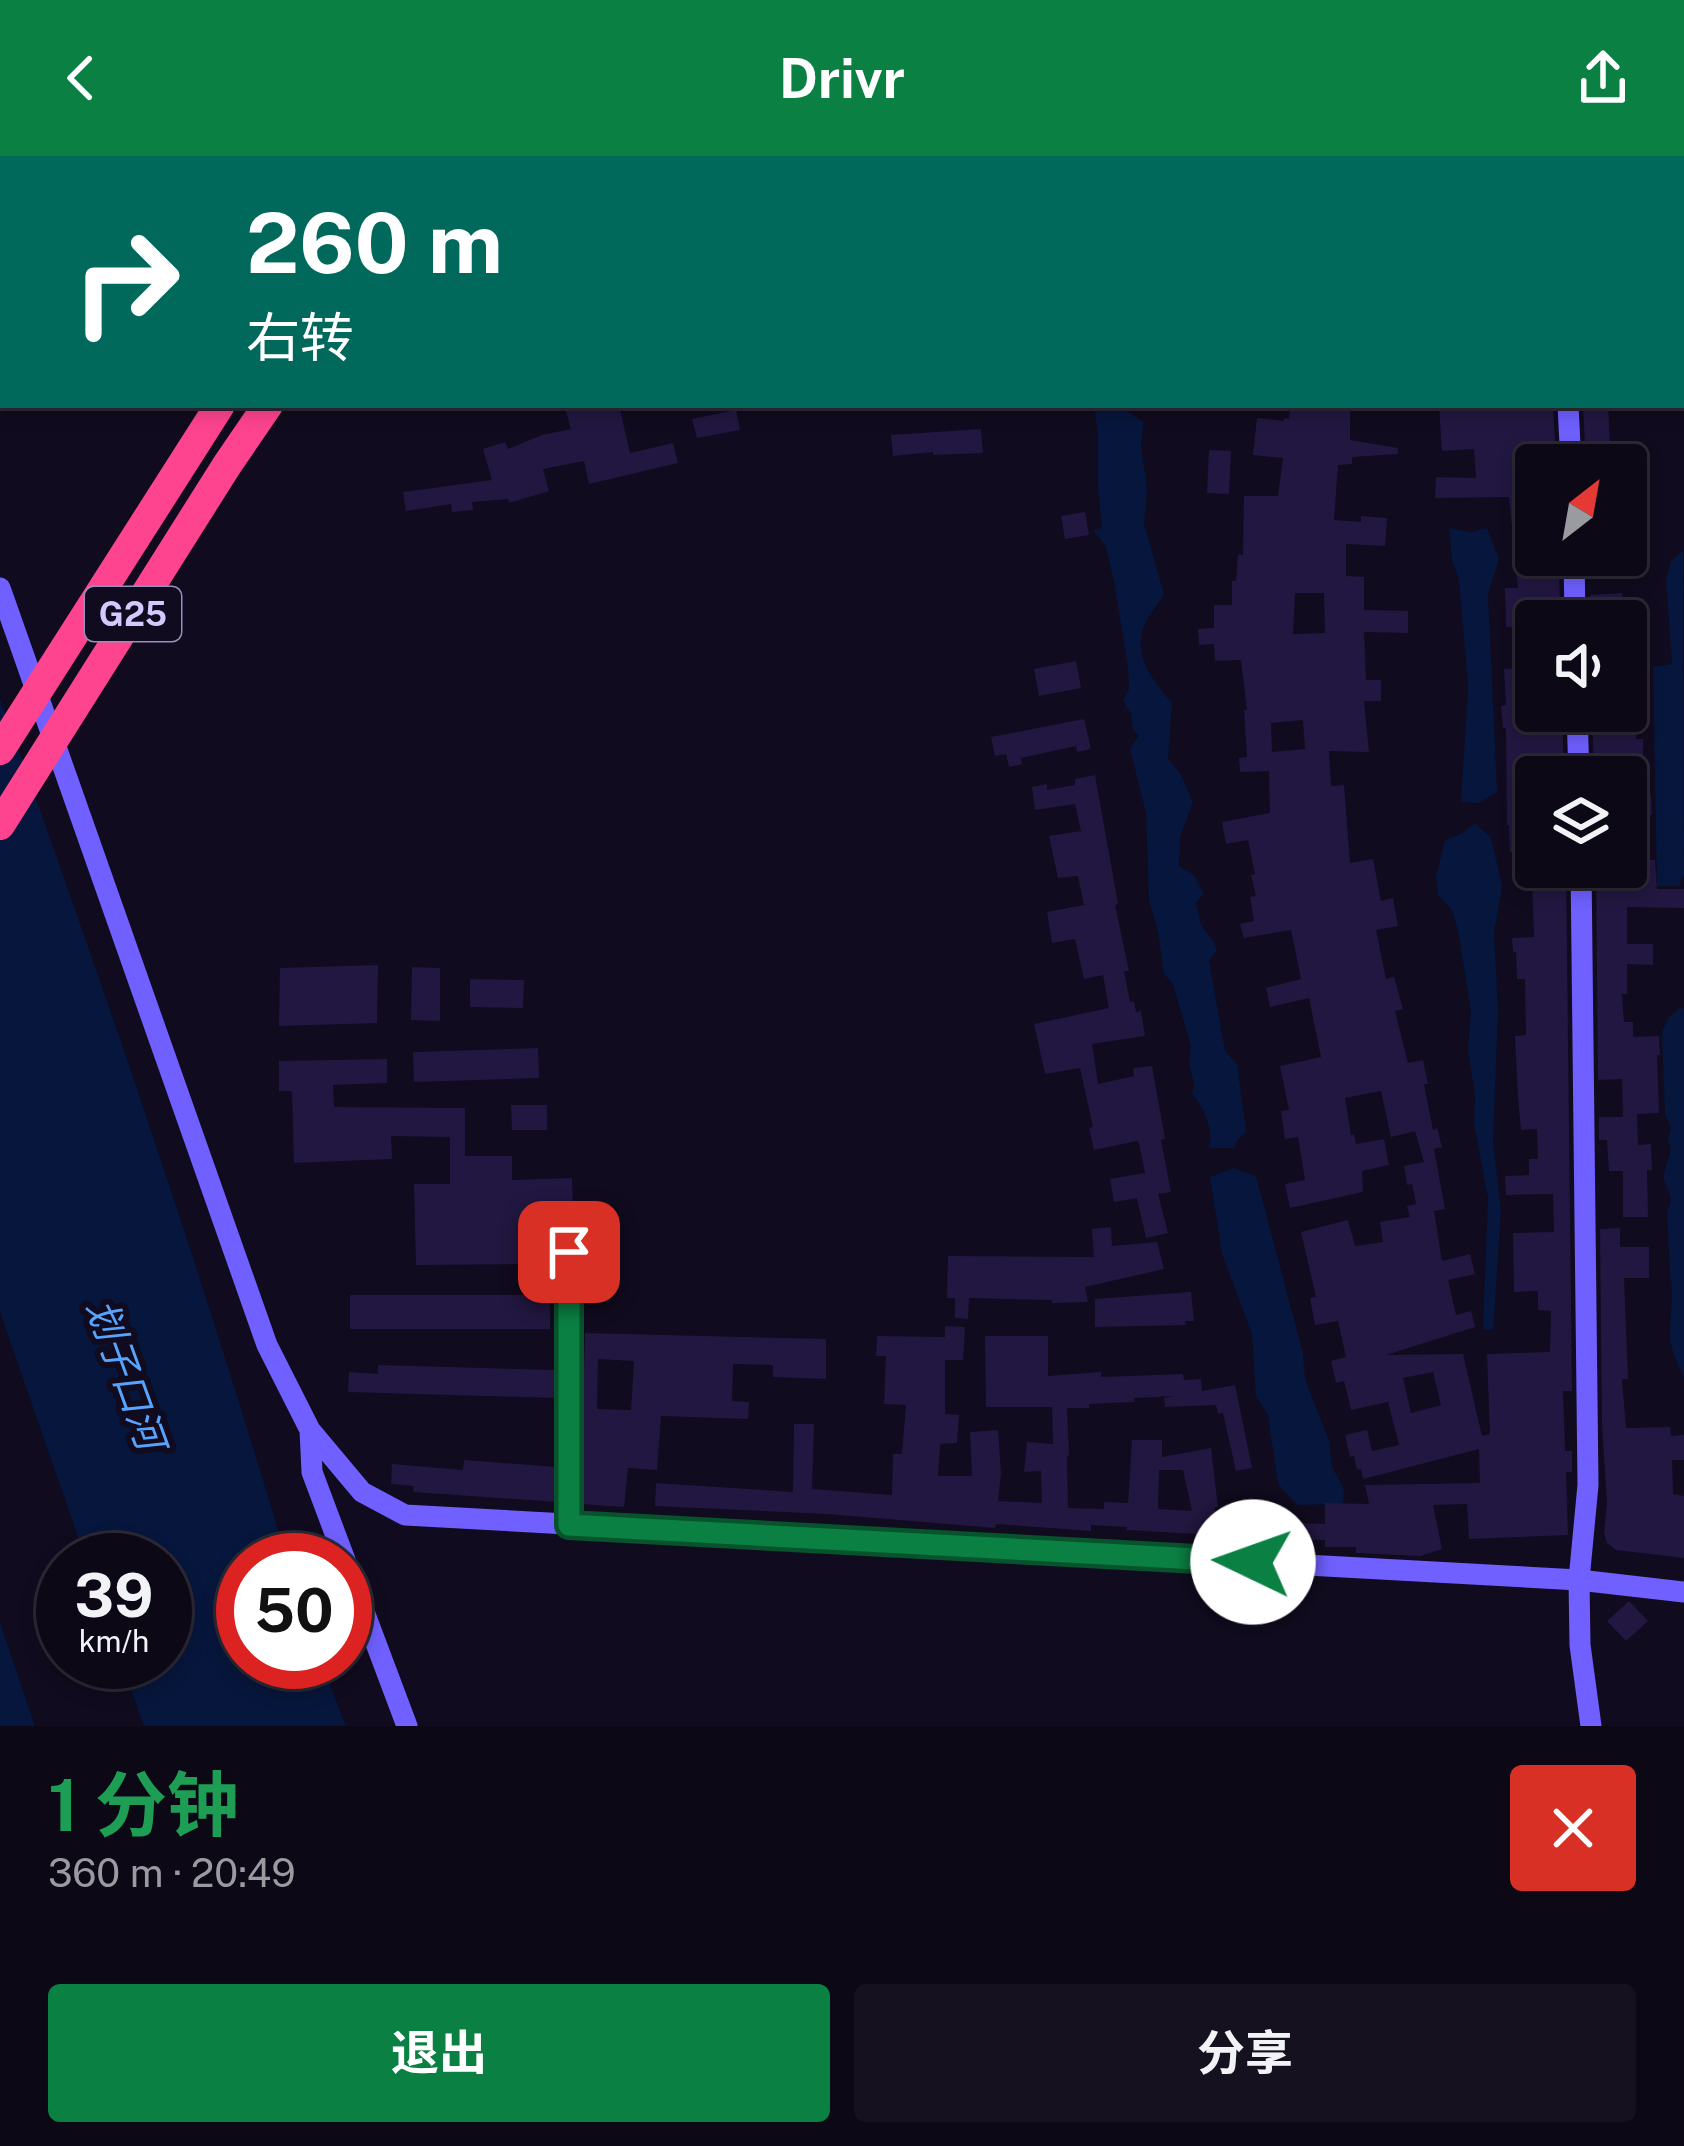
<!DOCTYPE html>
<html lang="zh">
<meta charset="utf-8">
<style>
body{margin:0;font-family:"Public Sans","Noto Sans SC",sans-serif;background:#15111f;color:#f1f3f6;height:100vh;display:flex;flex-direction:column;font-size:45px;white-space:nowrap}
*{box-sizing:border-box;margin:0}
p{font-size:39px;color:#9a9aa1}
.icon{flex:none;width:66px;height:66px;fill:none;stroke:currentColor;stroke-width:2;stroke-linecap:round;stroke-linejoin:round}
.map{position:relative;height:1570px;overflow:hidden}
.panel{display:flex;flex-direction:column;background:#0c0816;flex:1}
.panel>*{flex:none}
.top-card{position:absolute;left:0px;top:0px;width:1686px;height:252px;box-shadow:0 6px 18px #0003,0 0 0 3px #2c2935;background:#00695c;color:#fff;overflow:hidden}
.needle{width:78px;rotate:31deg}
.buttons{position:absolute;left:1515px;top:288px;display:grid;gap:24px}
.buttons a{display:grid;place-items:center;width:132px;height:132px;border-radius:12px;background:#0c0816;box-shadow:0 6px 18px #0003,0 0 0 3px #2c2935;font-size:60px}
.speed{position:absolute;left:36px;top:1377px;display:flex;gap:24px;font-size:60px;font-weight:700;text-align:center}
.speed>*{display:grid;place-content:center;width:156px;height:156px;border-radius:50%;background:#0c0816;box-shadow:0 6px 18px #0003,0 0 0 3px #2c2935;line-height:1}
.speed small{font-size:30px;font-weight:400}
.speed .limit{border:18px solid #d22;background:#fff;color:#111}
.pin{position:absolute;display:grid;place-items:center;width:102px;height:102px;color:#fff;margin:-51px;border-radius:24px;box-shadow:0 6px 18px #0006}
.me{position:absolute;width:132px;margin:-66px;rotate:273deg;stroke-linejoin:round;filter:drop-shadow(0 0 9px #0008)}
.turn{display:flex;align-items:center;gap:42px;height:252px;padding:0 48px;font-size:54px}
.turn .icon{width:156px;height:156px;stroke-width:2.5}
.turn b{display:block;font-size:84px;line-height:102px}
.round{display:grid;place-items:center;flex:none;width:126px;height:126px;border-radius:12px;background:#15111f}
.head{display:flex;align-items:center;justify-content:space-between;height:204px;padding:0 48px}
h1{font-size:72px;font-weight:700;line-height:90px;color:#1e9e55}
.action{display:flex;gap:24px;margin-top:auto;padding:24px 48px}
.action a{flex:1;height:138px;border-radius:12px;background:#0b8043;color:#fff;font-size:48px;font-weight:700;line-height:138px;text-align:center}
.action a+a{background:#15111f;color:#f1f3f6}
header{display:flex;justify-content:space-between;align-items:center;height:156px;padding:0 48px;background:#0b8043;color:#fff;font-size:54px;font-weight:700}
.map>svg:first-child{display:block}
.water{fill:#07163c}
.building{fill:#221740;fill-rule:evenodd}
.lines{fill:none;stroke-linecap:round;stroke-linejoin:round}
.street{stroke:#3d347f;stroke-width:15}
.secondary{stroke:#6f60ff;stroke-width:21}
.highway{stroke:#ff448f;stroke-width:30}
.highway-bridge{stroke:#ff448f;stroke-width:30}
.route-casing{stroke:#07532c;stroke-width:30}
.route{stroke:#0b8043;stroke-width:21}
.labels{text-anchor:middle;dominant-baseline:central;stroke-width:12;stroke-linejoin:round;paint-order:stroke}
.shield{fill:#100b1e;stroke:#9890bc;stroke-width:3}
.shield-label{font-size:33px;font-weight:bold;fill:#d3c9ff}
.water-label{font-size:39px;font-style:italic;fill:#57a4ff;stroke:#100b1e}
</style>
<header><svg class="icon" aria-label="back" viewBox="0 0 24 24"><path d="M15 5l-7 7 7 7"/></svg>Drivr<svg class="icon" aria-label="share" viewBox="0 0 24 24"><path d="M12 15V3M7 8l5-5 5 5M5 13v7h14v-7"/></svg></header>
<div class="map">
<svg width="1684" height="1570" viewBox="0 0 1684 1570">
<rect width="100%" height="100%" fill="#100b1e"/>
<path class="water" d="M1094 249H1125L1126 255 1144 266 1141 287 1147 336 1144 368 1164 438C1158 449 1146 462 1143 473 1134 503 1154 525 1172 547L1168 603 1180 617 1193 646 1180 681 1179 710 1194 719 1204 738 1196 747 1201 769 1214 786 1217 795 1209 804 1225 895 1237 908 1246 975 1236 986 1235 992H1209C1214 973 1204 952 1192 938L1194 928 1189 907 1191 890 1173 828 1164 818 1158 775 1149 745 1146 657 1130 593 1139 579 1133 575 1131 558 1123 545 1129 533 1128 510 1114 426 1106 391 1093 374 1102 372 1098 332V280Z
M1449 372 1470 376 1487 372 1499 403 1488 438 1497 636 1479 647 1461 646 1468 530 1459 423 1452 404Z
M1683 394 1684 719 1679 730H1657L1653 511 1672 508 1666 424 1671 405Z
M0 543C103 827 201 1114 287 1404H243V1506H321L346 1570H144L121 1506H165V1404H86L0 1156Z
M1475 667 1491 682 1502 730 1494 777 1498 853 1493 985 1501 1055 1493 1174 1483 1173 1488 1042 1474 968 1475 941 1468 891 1471 855 1458 774 1452 754 1438 739 1436 721 1445 684 1459 679Z
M1681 851 1684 853V1222C1679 1209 1671 1196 1670 1182 1669 1161 1675 1138 1670 1119L1667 1054C1676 1041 1666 1034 1663 1021L1671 993 1668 985 1671 971 1665 959 1662 876 1669 861Z
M1233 1012 1256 1020 1303 1197 1305 1223 1329 1285 1332 1311 1344 1333 1343 1348 1297 1349 1278 1328 1268 1259 1256 1240 1252 1178 1222 1098 1210 1021Z
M0 1467 35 1570H0Z"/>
<path class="building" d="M564 249H619L630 297 673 287 678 307 589 328 584 305 543 313 549 335 509 347 508 343 472 346 473 354 452 356 451 348 406 355 403 336 492 324 483 293 505 286 508 293 542 279 571 273Z
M1290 249H1350V284L1398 292V298L1352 301V308L1338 309 1334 364 1361 366V360L1387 362 1385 390 1346 388V420L1364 421V454L1408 455V477L1364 476 1366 524H1381V545H1364L1369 596 1329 595 1331 630 1344 629 1350 707 1373 703 1381 745 1393 742 1398 770 1376 774 1386 823 1394 821 1403 853 1395 855 1408 907 1423 904 1428 928H1424L1433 974 1437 972 1442 991 1434 993 1445 1053 1434 1055 1442 1105 1470 1098 1475 1118 1448 1124 1456 1159 1471 1155 1475 1171 1386 1199 1463 1198 1482 1280 1490 1278 1487 1198 1550 1196 1551 1155 1538 1154V1135L1514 1136 1513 1077 1554 1076 1553 1038 1506 1039 1505 1020 1529 1019V1003H1538L1537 973 1521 974 1518 942 1515 880 1526 879 1525 823H1517L1516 796H1513L1512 782 1534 781 1532 720 1518 721 1517 696H1510L1509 669H1507L1506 572H1503L1501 550 1506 549 1504 513 1536 511V555H1562L1564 621H1536V711H1566L1572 1235H1563L1565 1295H1572V1316H1566L1568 1379 1469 1383 1467 1348 1433 1349 1442 1393 1421 1400 1356 1397V1391H1325V1384L1294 1383 1293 1391 1269 1390 1270 1369 1250 1374 1245 1352 1269 1347 1273 1366 1325 1368V1347L1369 1348 1365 1329 1480 1327 1479 1293 1363 1323 1361 1313 1357 1314 1354 1300 1350 1301 1345 1279 1367 1274 1372 1295 1399 1289 1388 1246 1351 1254 1344 1225 1336 1227 1331 1205 1346 1201 1338 1165 1315 1169 1310 1142 1316 1141 1301 1076 1348 1064 1355 1090 1383 1086 1380 1066 1410 1061 1407 1050 1416 1048 1412 1028 1407 1029 1404 1010 1424 1006 1415 975 1391 981 1381 935 1345 942 1351 979 1354 978 1356 988 1384 983 1389 1009 1362 1015 1363 1036 1290 1052 1285 1028 1305 1024 1298 981 1285 983 1281 955 1289 954 1280 910 1321 901 1309 842 1270 851 1266 832 1301 823 1291 774 1244 782 1240 768 1254 765 1250 741 1256 740 1251 719 1255 718 1248 684 1226 688 1222 666 1270 657 1269 615 1240 616 1239 602 1247 601 1244 554H1247L1241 504 1215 505 1214 488 1199 489 1198 473 1214 472V449H1232V425H1236L1238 398 1243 399 1244 340H1278L1283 302 1253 299 1257 262 1284 265V262L1289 263ZM1295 437H1324L1325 477 1293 478ZM1303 564 1305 593 1272 596 1271 567ZM1433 1216 1441 1249 1411 1257 1403 1222Z
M1439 249H1553L1556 309H1536V408L1559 406 1560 465H1534V478L1515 479V471H1506L1505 432H1518L1509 341 1435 342 1436 321 1476 322 1474 293 1442 295Z
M1583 249H1608L1611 309H1586Z
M736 254 740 274 697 282 692 263Z
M981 273 983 297 933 299V296L893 300 891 279Z
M1209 294 1231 295 1229 338 1207 337Z
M1085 356 1089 379 1065 383 1061 360Z
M1622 437 1625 465H1590V439Z
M1076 505 1081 532 1039 540 1034 513Z
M1592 555H1635L1636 583H1643V601H1640L1641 638H1651L1652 659H1626V621H1594Z
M1084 563 1091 593 1077 596 1076 590 1021 602 1022 608 1009 611 1006 598 995 600 991 581Z
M1095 619 1118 748 1115 749 1129 815H1124L1130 846 1134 845 1136 856 1141 855 1145 880 1092 888 1098 928 1134 920 1133 912 1152 910 1165 983 1161 984 1171 1036 1158 1038 1168 1077 1146 1082 1137 1042 1114 1046 1110 1023 1145 1017 1139 987 1137 985 1094 994 1089 972 1093 971 1080 912 1045 918 1034 868 1109 852 1103 819 1084 823 1075 783 1052 787 1047 756 1084 749 1078 720 1058 722 1049 680 1081 675 1075 648 1035 654 1032 631 1047 628V634L1075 629V623Z
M1633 704H1655L1657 733H1684V752L1627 751V788H1653V809L1627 808V838H1622L1624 866H1633V881L1659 880 1660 899H1657L1659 957 1637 958 1638 989 1651 988 1652 1014H1647L1648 1061H1623V1015H1609L1607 984H1599V961H1623L1622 923 1598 924 1596 711H1633Z
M378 809 377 867 279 870 280 812Z
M412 811 440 812V865L411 864Z
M470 823 524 824 523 852 470 851Z
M538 892 539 922 414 926 413 896Z
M387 903V927L333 929 334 951 465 952V1000H512V1024L572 1022 573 1051 546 1052V1108L416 1109 414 1028H450V981L391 980 392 1003 294 1007 292 935H279V905Z
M511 949H547V974H512Z
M1111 1071 1112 1090 1157 1086 1164 1113 1085 1131 1088 1146 1052 1147V1144L969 1142 968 1163 955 1162V1142H947L948 1100 1094 1101 1092 1073Z
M1620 1072V1091H1649V1122H1624L1628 1223H1622L1626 1272 1670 1271 1671 1280 1684 1279V1304H1672L1673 1338 1684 1340V1402L1616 1394 1607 1387 1604 1377 1607 1347 1602 1269 1600 1073Z
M1191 1136 1194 1165H1185L1186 1169 1095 1171V1143Z
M350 1139H550V1173H350Z
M945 1170 965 1171 963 1204H945V1258L959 1259 957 1287 940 1288 938 1320H972L970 1276 998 1274 1001 1317 998 1345 1042 1347 1041 1315 1024 1316 1027 1286 1053 1288 1052 1251H986L985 1180H1048V1220L1101 1216V1221L1183 1218 1184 1224 1201 1223 1202 1235 1235 1229 1252 1312 1236 1315 1223 1257 1218 1258 1216 1249 1165 1251 1164 1242 1174 1240 1134 1242V1246L1089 1248V1252H1067L1069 1299 1067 1300 1068 1352 1104 1353V1346L1128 1347 1132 1284H1162V1301L1211 1292 1218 1351H1215L1214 1379 1126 1374 1127 1371 1091 1369V1375L996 1368 995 1372 828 1358 655 1350 656 1327 793 1336 794 1268H814L812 1333 892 1339 893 1298H902L906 1249 884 1248 886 1200H876L877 1180 945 1181ZM1159 1314H1183L1192 1355 1158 1353Z
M585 1177 826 1183V1223L773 1221V1209L733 1208 732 1245 749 1246 748 1263 661 1260 657 1314 628 1312 624 1351 581 1348V1215H584ZM598 1203 634 1205 631 1254 597 1253Z
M378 1209 557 1214V1242L348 1236 349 1216 378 1218Z
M464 1304 557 1311V1346L413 1336 414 1330 391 1328 392 1308 463 1314Z
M1629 1445 1648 1465 1626 1485 1607 1465Z"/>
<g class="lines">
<path class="street" d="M569 1369V1096"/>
<path class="secondary" d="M1551 0V3
M1568 249 1571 309
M1574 399 1575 465
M0 432 267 1189 310 1274 362 1336 405 1359 1579 1424 1684 1436
M1577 555 1579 621
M1581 711 1588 1329 1579 1424 1580 1489 1591 1570
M310 1274 312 1316 345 1404
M345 1405 407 1570"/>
<path class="highway" d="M391 3 393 0
M436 3 438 0"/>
<path class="highway-bridge" d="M0 594 220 249
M0 669 227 309 268 249"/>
</g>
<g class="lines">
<defs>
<path id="route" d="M569 1096V1369L1253 1406"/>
</defs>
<use href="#route" class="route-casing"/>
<use href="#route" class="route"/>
</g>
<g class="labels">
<rect class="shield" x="85" y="431" width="96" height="54" rx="9"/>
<g class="shield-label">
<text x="133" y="458">G25</text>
</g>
<g class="water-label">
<text transform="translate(126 1218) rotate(70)">划子口河</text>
</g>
</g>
</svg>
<div class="buttons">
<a><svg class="needle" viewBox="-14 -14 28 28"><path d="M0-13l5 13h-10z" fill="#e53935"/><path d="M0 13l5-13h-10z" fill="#9a9aa1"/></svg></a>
<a><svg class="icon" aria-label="sound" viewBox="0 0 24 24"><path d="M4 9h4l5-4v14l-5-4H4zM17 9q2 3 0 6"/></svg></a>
<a><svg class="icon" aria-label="layers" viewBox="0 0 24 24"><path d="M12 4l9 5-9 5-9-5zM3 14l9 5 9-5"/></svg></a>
</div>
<div class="speed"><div>39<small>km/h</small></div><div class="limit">50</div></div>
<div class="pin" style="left:569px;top:1096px;background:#d93025"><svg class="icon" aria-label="arrive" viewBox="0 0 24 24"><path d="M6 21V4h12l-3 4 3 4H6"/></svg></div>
<svg class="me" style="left:1253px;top:1406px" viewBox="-20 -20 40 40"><circle r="19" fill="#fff"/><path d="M0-13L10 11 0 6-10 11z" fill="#0b8043"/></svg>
<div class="top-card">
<div class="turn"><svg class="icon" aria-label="right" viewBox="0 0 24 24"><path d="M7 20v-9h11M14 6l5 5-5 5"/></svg><div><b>260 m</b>右转</div></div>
</div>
</div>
<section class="panel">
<div class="head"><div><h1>1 分钟</h1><p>360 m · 20:49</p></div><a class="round" style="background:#d93025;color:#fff"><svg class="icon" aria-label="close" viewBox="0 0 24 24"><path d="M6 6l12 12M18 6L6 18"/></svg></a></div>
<div class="action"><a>退出</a><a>分享</a></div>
</section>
